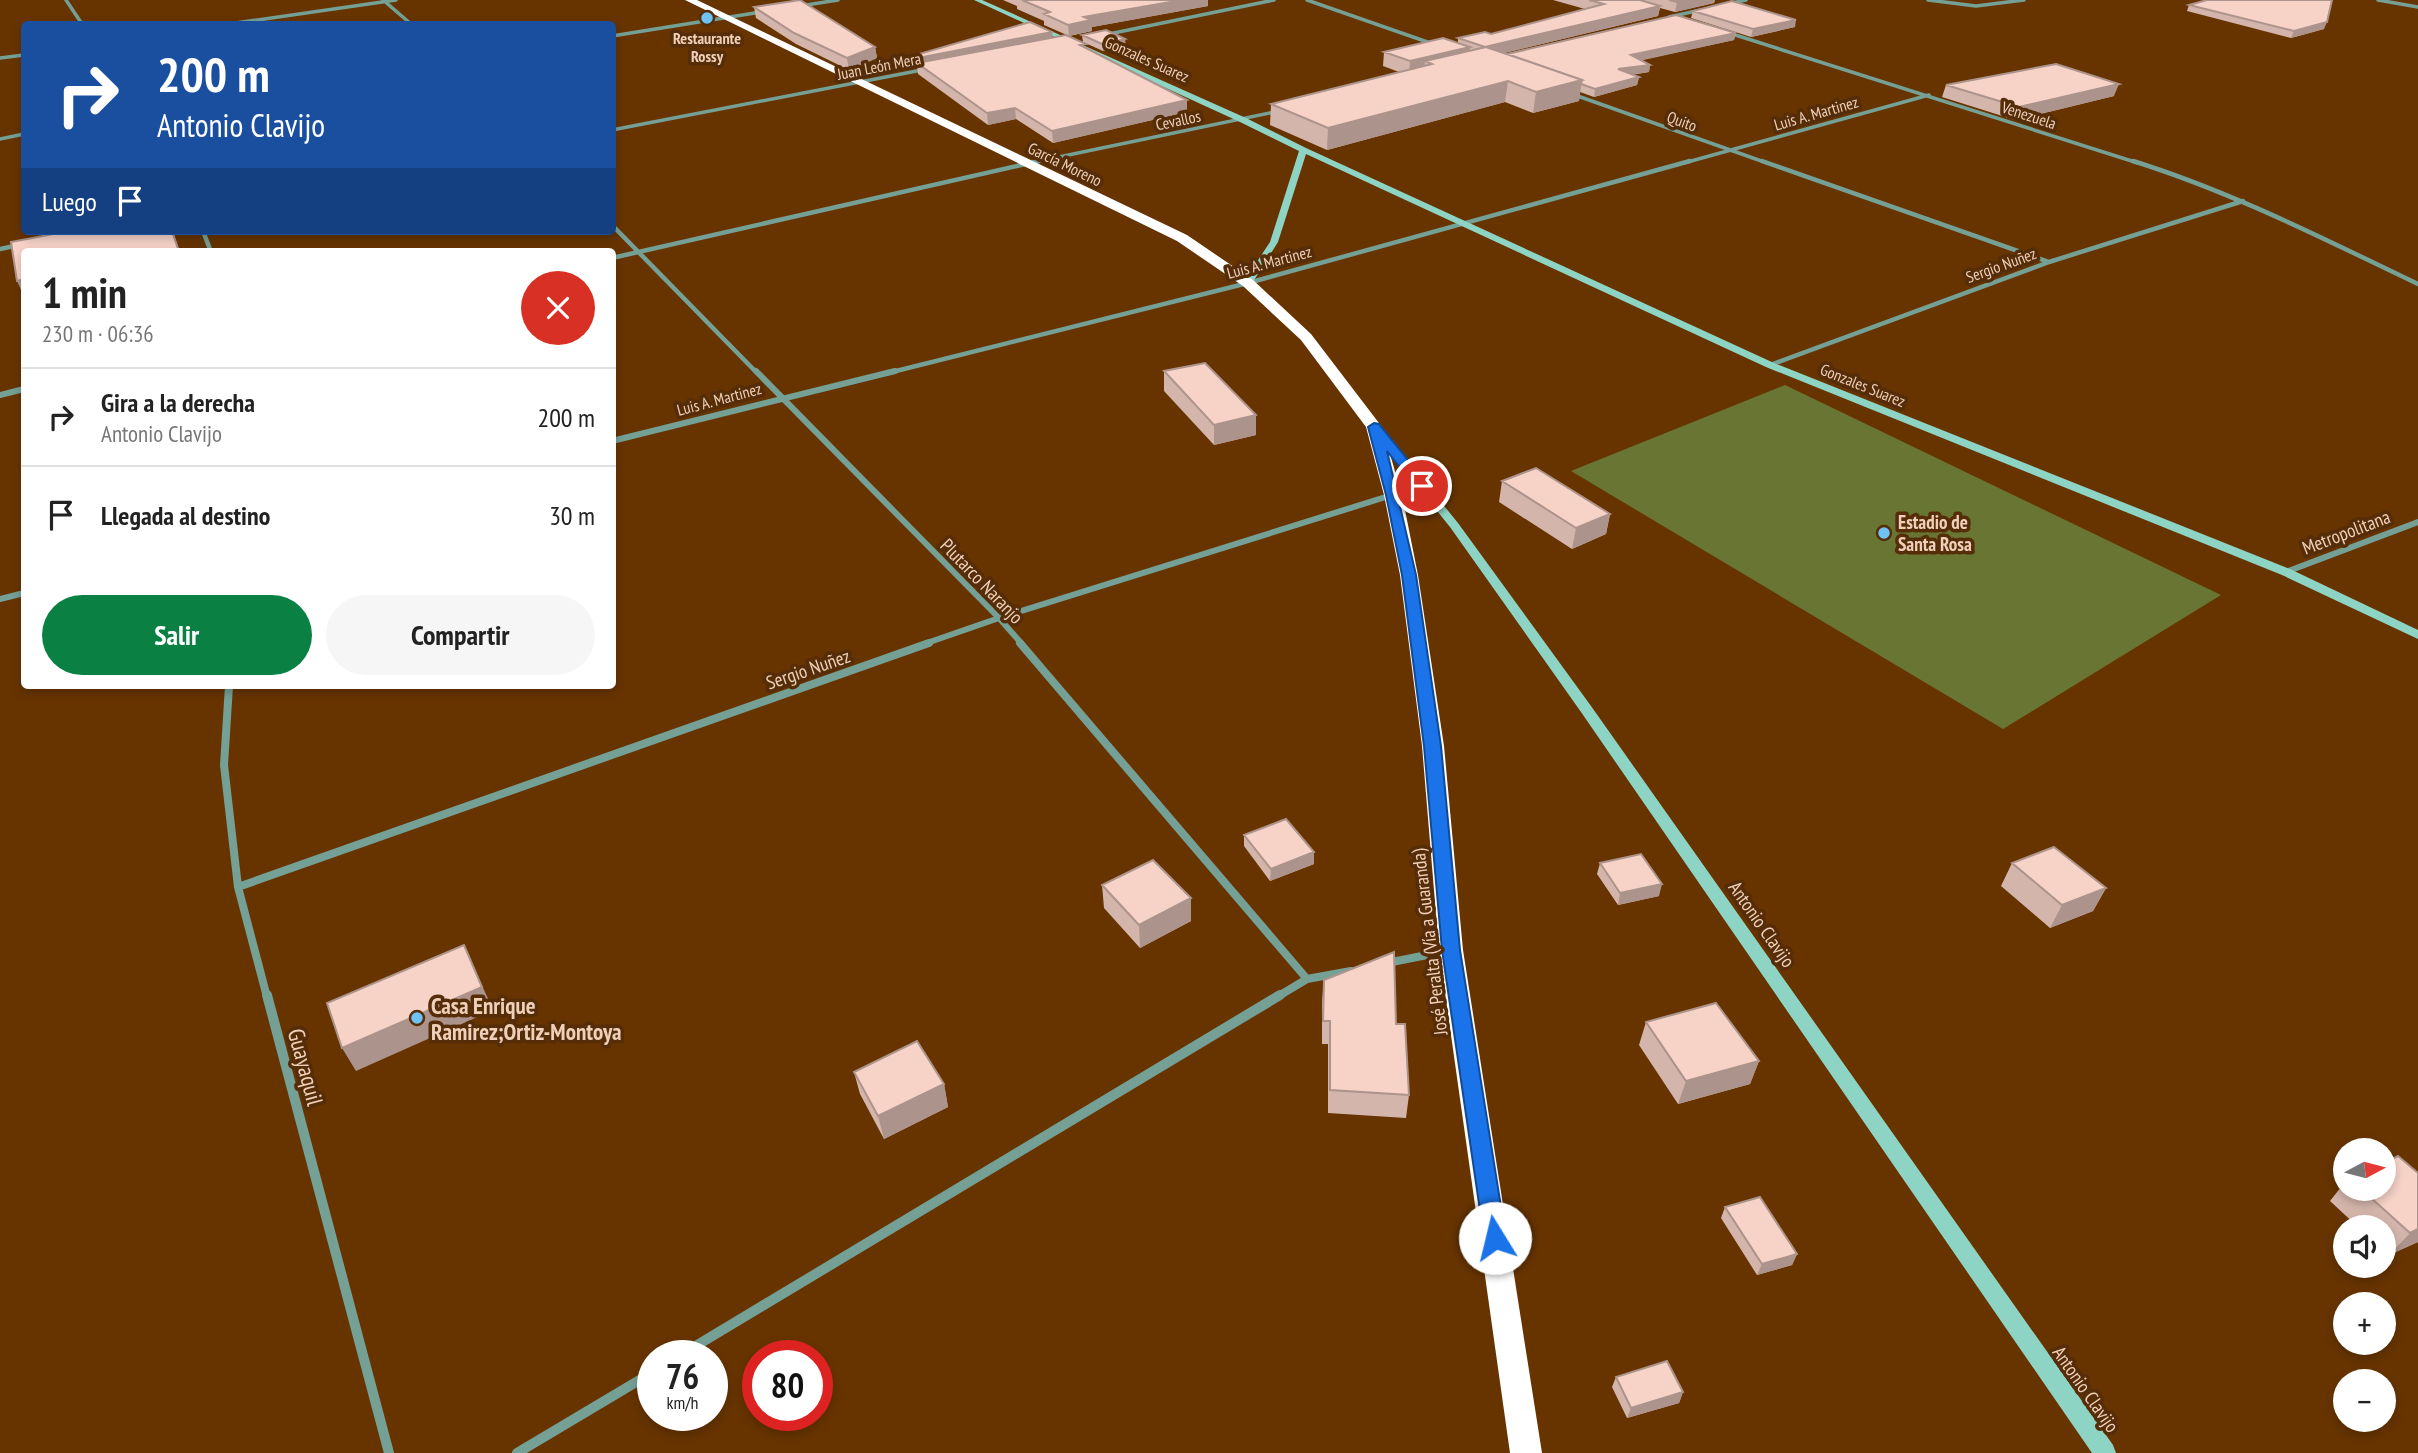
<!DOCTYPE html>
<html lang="es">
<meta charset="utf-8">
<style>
body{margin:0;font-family:"PT Sans Narrow",sans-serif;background:#f6f6f6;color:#222;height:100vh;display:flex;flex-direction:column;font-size:26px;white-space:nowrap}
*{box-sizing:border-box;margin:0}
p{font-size:23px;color:#767676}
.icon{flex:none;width:38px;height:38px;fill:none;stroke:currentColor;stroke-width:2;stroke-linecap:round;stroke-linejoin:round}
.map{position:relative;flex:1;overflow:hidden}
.side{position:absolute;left:21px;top:248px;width:595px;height:441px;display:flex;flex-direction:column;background:#fff;border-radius:7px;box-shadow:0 4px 10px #0003}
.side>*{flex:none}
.hud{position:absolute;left:21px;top:21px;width:595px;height:214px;border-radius:7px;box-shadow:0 4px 10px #0003;background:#1a4fa0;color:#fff;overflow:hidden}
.needle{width:46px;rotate:83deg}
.fabs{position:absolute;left:2333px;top:1138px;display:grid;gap:14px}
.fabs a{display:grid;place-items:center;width:63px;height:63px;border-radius:50%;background:#fff;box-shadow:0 4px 10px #0003;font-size:35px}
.speed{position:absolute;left:637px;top:1340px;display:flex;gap:14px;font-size:35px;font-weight:700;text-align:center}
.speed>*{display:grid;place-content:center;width:91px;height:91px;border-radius:50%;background:#fff;box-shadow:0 4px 10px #0003;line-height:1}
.speed small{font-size:18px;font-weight:400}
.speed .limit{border:10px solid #d22;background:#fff;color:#111}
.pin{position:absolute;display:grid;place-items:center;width:60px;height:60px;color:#fff;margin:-30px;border:4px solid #fff;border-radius:50%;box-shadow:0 2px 7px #0007}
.me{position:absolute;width:77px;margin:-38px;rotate:351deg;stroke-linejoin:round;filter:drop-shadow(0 0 5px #0008)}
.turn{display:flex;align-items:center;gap:24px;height:147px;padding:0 21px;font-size:32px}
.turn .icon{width:91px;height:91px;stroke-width:2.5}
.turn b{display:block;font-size:49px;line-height:60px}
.then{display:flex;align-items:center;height:66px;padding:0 21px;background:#0003;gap:14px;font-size:26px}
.round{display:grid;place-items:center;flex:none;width:74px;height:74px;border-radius:37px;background:#f6f6f6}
.headline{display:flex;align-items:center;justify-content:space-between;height:119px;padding:0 21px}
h1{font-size:42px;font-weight:800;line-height:52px}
.action{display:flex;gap:14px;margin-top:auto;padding:14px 21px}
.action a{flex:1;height:80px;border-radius:42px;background:#0b8043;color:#fff;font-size:28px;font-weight:800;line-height:80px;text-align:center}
.action a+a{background:#f6f6f6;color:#222}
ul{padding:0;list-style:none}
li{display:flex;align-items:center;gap:21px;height:98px;padding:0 21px;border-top:2px solid #e0e0e0}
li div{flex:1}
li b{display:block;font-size:26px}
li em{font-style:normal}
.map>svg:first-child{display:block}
.green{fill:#697532}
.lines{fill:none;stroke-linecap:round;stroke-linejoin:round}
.street-far4{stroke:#75a096;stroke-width:3.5}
.street-far3{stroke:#75a096;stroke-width:4.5}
.street-far2{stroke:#75a096;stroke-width:6}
.street-far1{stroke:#75a096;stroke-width:8}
.street{stroke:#75a096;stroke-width:10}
.secondary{fill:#8ed4c4;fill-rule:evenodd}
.highway{fill:#fff;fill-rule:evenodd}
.wall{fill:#d4b5ab}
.shaded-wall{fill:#ac938b}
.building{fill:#f6d2c7;stroke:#ac938b;stroke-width:2}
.route{fill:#1a73e8;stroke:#114b97;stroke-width:2}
.poi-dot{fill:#70c1f4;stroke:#552d09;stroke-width:2.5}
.labels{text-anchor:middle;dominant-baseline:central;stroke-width:7;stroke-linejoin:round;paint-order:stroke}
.far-poi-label{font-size:16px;font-weight:bold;fill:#f0d0ba;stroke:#552d09}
.far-street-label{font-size:16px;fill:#f0d0ba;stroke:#552d09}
.poi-label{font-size:19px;font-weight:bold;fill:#f0d0ba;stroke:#552d09;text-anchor:start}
.street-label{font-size:19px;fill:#f0d0ba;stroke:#552d09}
.near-poi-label{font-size:23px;font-weight:bold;fill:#f0d0ba;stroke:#552d09;text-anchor:start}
.near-street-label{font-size:23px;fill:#f0d0ba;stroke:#552d09}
</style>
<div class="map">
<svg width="2418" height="1453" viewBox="0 0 2418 1453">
<rect width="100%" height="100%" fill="#673400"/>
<path class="green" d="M1785 385 2221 595 2003 729 1571 471Z"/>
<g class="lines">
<path class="street-far4" d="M66 0 82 24
M383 0 411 24
M1307 0 1436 45
M1928 0 1976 6 2024 0
M2378 0 2418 7
M1727 4 1746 0
M800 6 838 0
M1669 17 1701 10
M229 24 396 0
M1729 33 2138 163
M1104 35 1274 0
M612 36 761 12
M0 58 24 55
M1572 94 1767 163
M612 130 927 69
M0 139 24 134
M1030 163 1279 111
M1684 163 1929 95"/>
<path class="street-far3" d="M1762 161 2049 262
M2133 161C2232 192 2324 239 2418 284
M612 225 757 373
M203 231 211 252
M0 249 19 245
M612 258 1039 161
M1770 365 2049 262 2243 201
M888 373 1248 283 1690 161"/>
<path class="street-far2" d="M756 371 999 618 1022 644
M0 395 24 389
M612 441 895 371
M2286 572 2418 522
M0 599 24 593
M924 644 999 618 1392 495"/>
<path class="street-far1" d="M1020 643 1307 979
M229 686 224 765 238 887 267 997
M238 887 929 643
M1387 963 1447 951
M1277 997 1307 979 1351 971"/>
<path class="street" d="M267 995 389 1453
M679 1356 1280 995
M517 1453 653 1372"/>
<path class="secondary" d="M974 0H982L1246 118 1306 148 1774 363 2290 569 2418 630V639L2282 575 1766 367 1306 154 1278 242 1251 285H1245L1243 283 1270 242 1299 151 1240 122Z
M1375 425 1379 426 1458 523 1591 706 2113 1445 2116 1453H2092L1581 712 1450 527 1370 428Z"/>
<path class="highway" d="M685 0H697L1187 235 1253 280 1311 334 1382 427 1402 495 1418 575 1444 746 1463 950 1542 1453H1510L1439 950 1422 746 1400 575 1384 495 1366 427 1301 340 1243 286 1177 241Z"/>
</g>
<path class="wall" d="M1003 0H1208V6L1092 27V31L1069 36 1044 25V21L1017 9V6Z
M1553 0H1715L1714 3 1675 12 1660 8 1658 16 1504 53 1507 54 1736 33 1734 40 1641 60 1650 65 1649 72 1631 75 1639 77 1637 85 1594 97 1580 92 1579 101 1533 113 1505 102 1327 150 1270 125 1271 104 1399 72 1383 66 1384 52 1458 43V38L1491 34 1585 9Z
M2189 5 2324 29 2291 38 2187 11Z
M754 7 875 47 877 58 849 70 796 44 756 18Z
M1693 11 1795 27 1751 37 1691 18Z
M1082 35 1126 46 1103 51 1083 42Z
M1053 37 1086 48 1187 112 1053 143 1016 119 988 125 918 74 917 66 909 67 905 65V58Z
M1946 85 2114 96 2015 120 1942 97Z
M1164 371 1256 415V435L1214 445 1164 391Z
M1502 481 1610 514 1606 534 1572 549 1499 502Z
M1244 835 1314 864 1270 881 1244 846Z
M1600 863 1659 896 1618 905 1597 874Z
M2012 863 2106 888 2093 911 2050 928 2001 886Z
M1102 885 1191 898V921L1140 948 1104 908Z
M1324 980 1396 1024 1409 1095 1406 1118 1328 1113V1044H1322V1002Z
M1646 1022 1759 1061 1750 1084 1678 1104 1639 1045Z
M854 1072 944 1084 948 1107 884 1139 860 1094Z
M2418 1173V1242L2389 1255 2384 1250V1227H2358L2330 1201 2345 1182V1188H2384Z
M1725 1207 1797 1254 1792 1265 1757 1275 1721 1218Z
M1616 1377 1683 1392 1679 1403 1627 1418 1612 1387Z"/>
<path class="shaded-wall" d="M1182 0H1208V6L1092 27V31L1069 36 1068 25 1084 17Z
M1687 0H1715L1714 3 1675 12 1677 2Z
M1660 6 1658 16 1484 58 1485 47Z
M1796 20 1795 27 1751 37 1753 29Z
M2327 22 2324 29 2291 38 2294 31Z
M1052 32 1053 39 917 63V66L909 67 908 60Z
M1736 33 1734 40 1630 63 1631 55Z
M1125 39 1126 46 1103 51 1102 44Z
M875 47 877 58 849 70 847 58Z
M1470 47 1468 62 1432 64 1425 61 1424 72 1409 76 1410 61Z
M1650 65 1649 72 1616 77 1618 69Z
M1639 77 1637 85 1594 97 1595 89Z
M1582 80 1579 101 1533 113 1536 92Z
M1508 81 1505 102 1327 150 1328 128Z
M2119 84 2114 96 2015 120 2019 107Z
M1187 100V112L1053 143 1052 131Z
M1015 108 1016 119 988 125 987 113Z
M172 231H173L180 252H164Z
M24 279V289L21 290 17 281Z
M1256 415V435L1214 445V425Z
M1610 514 1606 534 1572 549 1576 528Z
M1314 852V864L1270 881 1271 869Z
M1662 884 1659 896 1618 905 1620 893Z
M2106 888 2093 911 2050 928 2062 905Z
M1191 898V921L1140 948 1139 925Z
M464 945 493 1010 356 1071 342 1048Z
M1759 1061 1750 1084 1678 1104 1686 1081Z
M944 1084 948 1107 884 1139 878 1116Z
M2418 1229V1242L2389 1255 2410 1233Z
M1797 1254 1792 1265 1757 1275 1762 1264Z
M1683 1392 1679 1403 1627 1418 1631 1408Z"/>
<path class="building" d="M800 0 875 47 847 58 794 33 754 7Z
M1022 0H1182L1084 17 1091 20 1068 25 1044 14 1050 12Z
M1589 0H1640L1660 6 1485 47 1458 38 1485 32 1491 34 1604 4Z
M1669 0H1687L1677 2Z
M2207 0H2332L2327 22 2294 31 2189 5Z
M1732 1 1796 20 1753 29 1693 11Z
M1676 15 1736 33 1631 55 1650 65 1618 69 1639 77 1595 89 1581 84 1582 80 1507 54Z
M1030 22 1052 32 908 60 905 58Z
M1106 30 1125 39 1102 44 1082 35Z
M1066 35 1086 44 1080 45 1187 100 1052 131 1015 108 987 113 917 63Z
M1443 38 1470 47 1410 61 1384 52Z
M1486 47 1582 80 1536 92 1508 81 1328 128 1271 104 1432 64 1425 61Z
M2056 64 2119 84 2019 107 1946 85Z
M69 231H172L178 249 164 252H24V279L17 281 11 242Z
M1205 363 1256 415 1214 425 1164 371Z
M1536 468 1610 514 1576 528 1502 481Z
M1286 819 1314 852 1271 869 1244 835Z
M2054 847 2106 888 2062 905 2012 863Z
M1641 854 1662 884 1620 893 1600 863Z
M1153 860 1191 898 1139 925 1102 885Z
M464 945 482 987 342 1048 327 1003Z
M1394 952 1396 1024H1405L1409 1095 1330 1090V1021H1323L1324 980Z
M1716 1003 1759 1061 1686 1081 1646 1022Z
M917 1041 944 1084 878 1116 854 1072Z
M2398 1156 2418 1173V1229L2410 1233 2360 1188H2384V1163Z
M1760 1197 1797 1254 1762 1264 1725 1207Z
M1667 1361 1683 1392 1631 1408 1616 1377Z"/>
<path class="route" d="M1374 423 1379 424 1429 486 1422 490 1417 489 1387 451 1416 575 1441 746 1460 950 1506 1238 1503 1245 1495 1248 1487 1245 1484 1238 1442 950 1424 746 1402 575 1386 495 1368 427Z"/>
<g class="poi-dot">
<circle cx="707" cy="18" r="7"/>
<circle cx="1884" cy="533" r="7"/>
<circle cx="417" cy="1018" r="7"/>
</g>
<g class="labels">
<g class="far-poi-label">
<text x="707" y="38">Restaurante<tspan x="707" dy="18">Rossy</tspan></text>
</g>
<g class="far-street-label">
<text transform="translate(1147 59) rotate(24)">Gonzales Suarez</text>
<text transform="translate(879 66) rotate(-11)">Juan León Mera</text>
<text transform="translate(1816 113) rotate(-16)">Luis A. Martinez</text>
<text transform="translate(2029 115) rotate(18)">Venezuela</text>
<text transform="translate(1178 120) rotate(-12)">Cevallos</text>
<text transform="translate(1682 121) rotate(20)">Quito</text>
<text transform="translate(1065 164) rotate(26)">García Moreno</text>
<text transform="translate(1269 262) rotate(-15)">Luis A. Martinez</text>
<text transform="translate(2001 265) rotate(-20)">Sergio Nuñez</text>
<text transform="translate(1863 385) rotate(22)">Gonzales Suarez</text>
<text transform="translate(719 399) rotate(-15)">Luis A. Martinez</text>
</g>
<g class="poi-label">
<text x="1898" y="522">Estadio de<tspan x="1898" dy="22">Santa Rosa</tspan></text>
</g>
<g class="street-label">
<text transform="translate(2346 532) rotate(-21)">Metropolitana</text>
<text transform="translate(982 581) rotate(46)">Plutarco Naranjo</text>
<text transform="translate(808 669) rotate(-19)">Sergio Nuñez</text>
<text transform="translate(1762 924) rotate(55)">Antonio Clavijo</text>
<text transform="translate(1429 942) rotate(-97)">José Peralta (Vía a Guaranda)</text>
<text transform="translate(2086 1389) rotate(55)">Antonio Clavijo</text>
</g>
<g class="near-poi-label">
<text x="431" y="1005">Casa Enrique<tspan x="431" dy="26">Ramirez;Ortiz-Montoya</tspan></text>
</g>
<g class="near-street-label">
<text transform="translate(306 1067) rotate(75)">Guayaquil</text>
</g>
</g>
</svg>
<div class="fabs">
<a><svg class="needle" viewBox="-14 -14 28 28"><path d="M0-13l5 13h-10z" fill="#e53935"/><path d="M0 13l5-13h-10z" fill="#767676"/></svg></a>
<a><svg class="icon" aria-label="sound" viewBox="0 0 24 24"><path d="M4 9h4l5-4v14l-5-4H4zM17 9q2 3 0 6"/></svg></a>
<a>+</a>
<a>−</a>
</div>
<div class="speed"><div>76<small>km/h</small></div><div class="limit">80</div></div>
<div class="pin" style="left:1422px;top:486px;background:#d93025"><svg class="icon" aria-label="arrive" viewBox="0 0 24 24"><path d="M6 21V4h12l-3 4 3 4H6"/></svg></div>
<svg class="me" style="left:1495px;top:1238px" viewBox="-20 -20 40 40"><circle r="19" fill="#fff"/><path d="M0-13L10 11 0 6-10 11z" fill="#1a73e8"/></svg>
<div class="hud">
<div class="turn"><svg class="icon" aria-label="right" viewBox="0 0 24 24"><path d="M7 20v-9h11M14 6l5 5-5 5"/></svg><div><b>200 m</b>Antonio Clavijo</div></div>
<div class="then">Luego<svg class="icon" aria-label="arrive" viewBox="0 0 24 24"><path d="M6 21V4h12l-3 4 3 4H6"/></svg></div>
</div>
<section class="side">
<div class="headline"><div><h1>1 min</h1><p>230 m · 06:36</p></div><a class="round" style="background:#d93025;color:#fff"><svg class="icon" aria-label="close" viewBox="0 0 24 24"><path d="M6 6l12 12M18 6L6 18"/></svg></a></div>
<ul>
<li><svg class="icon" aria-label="right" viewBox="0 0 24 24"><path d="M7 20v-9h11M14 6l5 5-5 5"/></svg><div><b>Gira a la derecha</b><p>Antonio Clavijo</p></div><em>200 m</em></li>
<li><svg class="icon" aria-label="arrive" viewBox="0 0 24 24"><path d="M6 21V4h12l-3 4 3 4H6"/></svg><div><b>Llegada al destino</b></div><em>30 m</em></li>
</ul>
<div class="action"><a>Salir</a><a>Compartir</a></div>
</section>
</div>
